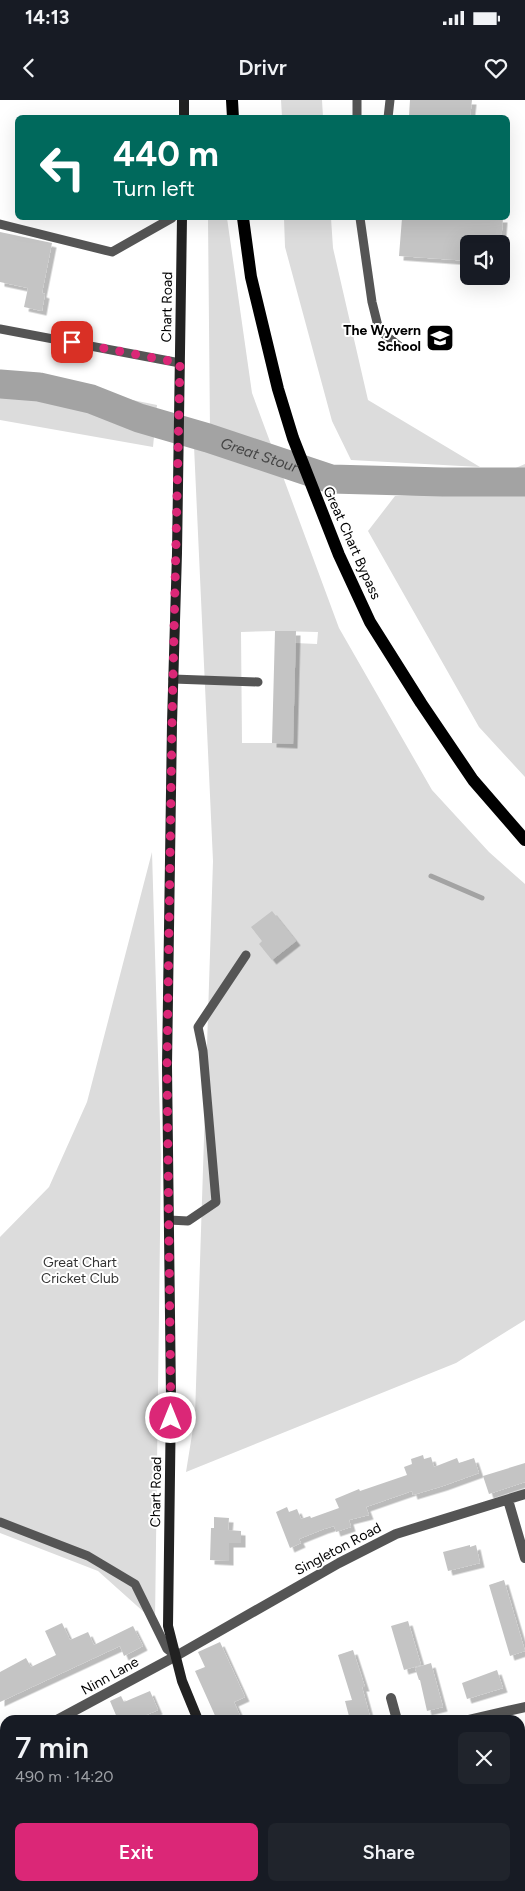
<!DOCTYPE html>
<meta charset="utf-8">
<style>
body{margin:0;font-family:Figtree,sans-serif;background:#20242c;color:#f1f3f6;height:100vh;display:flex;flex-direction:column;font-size:19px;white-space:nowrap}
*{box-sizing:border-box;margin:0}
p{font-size:16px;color:#9ea1a6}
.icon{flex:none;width:28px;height:28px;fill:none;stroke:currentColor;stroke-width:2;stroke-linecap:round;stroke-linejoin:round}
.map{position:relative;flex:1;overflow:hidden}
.details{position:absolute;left:0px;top:1615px;width:525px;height:176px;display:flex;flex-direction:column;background:#171b24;border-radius:15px 15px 0 0;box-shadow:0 5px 20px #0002}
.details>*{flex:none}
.banner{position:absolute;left:15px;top:15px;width:495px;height:105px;border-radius:8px;box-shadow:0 5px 20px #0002;background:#00695c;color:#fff;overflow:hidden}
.controls{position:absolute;left:460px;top:135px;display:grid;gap:10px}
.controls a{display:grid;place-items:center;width:50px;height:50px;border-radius:8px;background:#171b24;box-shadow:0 5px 20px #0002;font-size:25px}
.pin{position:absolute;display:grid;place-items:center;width:42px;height:42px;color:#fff;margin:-21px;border-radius:10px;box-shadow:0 2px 8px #0006}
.me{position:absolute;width:55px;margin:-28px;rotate:0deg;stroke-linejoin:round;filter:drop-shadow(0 0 4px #0008)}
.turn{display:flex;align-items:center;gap:18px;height:105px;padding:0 15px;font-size:22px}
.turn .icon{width:65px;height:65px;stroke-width:2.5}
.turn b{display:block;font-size:35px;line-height:42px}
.round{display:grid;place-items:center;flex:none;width:52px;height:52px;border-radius:8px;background:#20242c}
.summary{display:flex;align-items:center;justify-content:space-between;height:85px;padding:0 15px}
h1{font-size:30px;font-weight:600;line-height:38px}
.action{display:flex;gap:10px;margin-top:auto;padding:10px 15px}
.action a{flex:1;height:58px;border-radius:8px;background:#db2777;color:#fff;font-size:20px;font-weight:600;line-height:58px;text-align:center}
.action a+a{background:#20242c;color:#f1f3f6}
.status{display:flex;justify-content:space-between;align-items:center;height:35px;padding:0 25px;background:#171b24;direction:ltr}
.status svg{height:14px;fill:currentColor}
header{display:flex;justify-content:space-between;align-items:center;height:65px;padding:0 15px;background:#171b24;font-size:22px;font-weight:600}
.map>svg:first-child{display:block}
.green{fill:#dcdcdc;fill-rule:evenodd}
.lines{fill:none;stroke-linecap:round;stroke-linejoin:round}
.stream{stroke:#a3a3a3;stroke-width:5}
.river{stroke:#a3a3a3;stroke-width:29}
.building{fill:#c4c4c4;filter:url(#shadow)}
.lane{stroke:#555;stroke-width:9}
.street{stroke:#555;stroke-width:10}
.secondary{stroke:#222;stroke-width:10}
.primary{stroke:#000;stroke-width:12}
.route{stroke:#db2777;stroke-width:9;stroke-dasharray:0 16.2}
.labels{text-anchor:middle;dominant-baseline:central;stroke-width:4;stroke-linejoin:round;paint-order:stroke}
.street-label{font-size:14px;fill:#000;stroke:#fff}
.poi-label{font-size:14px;font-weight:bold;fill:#000;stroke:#fff;text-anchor:end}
.park-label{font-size:14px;fill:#333;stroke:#fff}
.water-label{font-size:15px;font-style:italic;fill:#444;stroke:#fff}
</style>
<div class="status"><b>14:13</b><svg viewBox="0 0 49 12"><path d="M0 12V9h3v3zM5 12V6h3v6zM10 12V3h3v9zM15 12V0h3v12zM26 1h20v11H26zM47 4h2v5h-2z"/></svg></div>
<header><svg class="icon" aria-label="back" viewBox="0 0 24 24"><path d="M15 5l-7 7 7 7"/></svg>Drivr<svg class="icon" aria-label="heart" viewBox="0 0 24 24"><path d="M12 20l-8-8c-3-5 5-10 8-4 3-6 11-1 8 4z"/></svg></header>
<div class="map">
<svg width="525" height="1791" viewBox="0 0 525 1791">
<defs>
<filter id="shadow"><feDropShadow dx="4.5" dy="4.5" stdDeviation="0" flood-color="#0004"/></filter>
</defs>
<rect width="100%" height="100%" fill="#fff"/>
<path class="green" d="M281 0H322L323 17H282Z
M208 118H227L252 293 339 528 432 690 489 752 525 784V1220L456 1263 186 1372 195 1316 213 761 194 346 210 331ZM275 531 318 532 317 544 295 543 272 643H242L241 532Z
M284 118H331L333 148 368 300 480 367 351 360 332 321 285 147Z
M0 273 157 305 153 347 0 320Z
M525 364V677L479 627 368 431 395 396 493 392 497 376Z
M152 752 161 1057 155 1522 98 1471 0 1433V1137L49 1087 87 1002Z"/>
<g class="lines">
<path class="stream" d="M431 776 482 798"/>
<path class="river" id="s1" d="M0 284 39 287 91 299 139 318 208 338 331 379 443 382H525"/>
</g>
<path class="building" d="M410 0H472L470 18H414V16H409Z
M402 118H503L501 144H469V161L399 156Z
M0 132 52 143 42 193 45 194 42 211 24 207 28 188 0 182Z
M275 531H296L293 644 272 643Z
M272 811 296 841 272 860 259 844 262 841 251 827Z
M423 1355 424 1359 431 1357 434 1367 457 1358 459 1363 474 1358 479 1373 443 1386 413 1395 412 1391 366 1407 369 1415 349 1420 351 1427 336 1432 334 1426 324 1429 299 1439 301 1443 290 1448 276 1412 287 1407 289 1412 297 1409 301 1419 310 1416 311 1418 339 1408 335 1399 359 1389 360 1391 407 1375 404 1367 412 1364 411 1359Z
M525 1363V1382L489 1394 483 1376Z
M214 1417 229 1418 228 1430 241 1431V1443H229V1461L210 1460 211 1428H214Z
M470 1445V1447L476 1445 480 1463 448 1471 443 1452Z
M504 1480 525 1551 510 1556 489 1485Z
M408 1521 421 1565 404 1570 391 1526Z
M62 1523 70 1540 88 1532 94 1545 133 1526 143 1546 124 1556 120 1546 0 1602V1572L26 1558 31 1567 56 1555 45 1531Z
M220 1542 245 1597 234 1602 242 1620H217L195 1571 205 1567 198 1552Z
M353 1550 365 1587H362L371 1620H350L345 1601 352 1600 338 1555Z
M431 1563 443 1607 427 1611 420 1580H419L415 1568Z
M497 1570 503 1588 467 1599 462 1583Z
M150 1591 158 1610 135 1620H118L110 1601 121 1596 124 1602Z"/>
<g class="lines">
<path class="lane" d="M357 0V18
M388 18 390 0
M360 118 372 202 379 230 399 246
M0 124 112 152 172 118
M0 229 180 263
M173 579 258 582
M169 1120 188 1121 216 1102 203 951 198 927 246 855
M0 1422 88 1456 135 1484 167 1549 176 1556
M453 1786 469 1791"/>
<path class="street" d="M508 1400 525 1458
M391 1598 397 1620
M57 1620 176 1556 339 1463 396 1434 525 1394
M468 1620 525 1607
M0 1651 5 1648
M469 1791 493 1787H525"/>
<path class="secondary" d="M184 18V0
M182 118 177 453 172 623 167 966 171 1299 168 1526 182 1581 198 1620
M280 1786 282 1791"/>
<path class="primary" d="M232 0 233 18
M243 118 251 177 278 289 293 338 339 455 370 522 421 603 473 680 525 740"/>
</g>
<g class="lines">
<path class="route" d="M72 242 180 263 172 623 167 966 171 1318"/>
</g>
<defs>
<symbol id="school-square" viewBox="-11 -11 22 22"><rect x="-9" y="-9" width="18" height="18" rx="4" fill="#000" stroke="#fff"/><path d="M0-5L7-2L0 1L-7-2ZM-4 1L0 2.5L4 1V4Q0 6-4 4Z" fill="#fff"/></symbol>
</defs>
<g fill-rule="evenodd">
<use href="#school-square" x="424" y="222" width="32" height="32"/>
</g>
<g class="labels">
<g class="street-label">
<text transform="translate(167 207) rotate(-89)">Chart Road</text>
<text transform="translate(352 443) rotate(66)">Great Chart Bypass</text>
<text transform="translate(156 1392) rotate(-89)">Chart Road</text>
<text transform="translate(338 1449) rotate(-28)">Singleton Road</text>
<text transform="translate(110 1576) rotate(-29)">Ninn Lane</text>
</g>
<g class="poi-label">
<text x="421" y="230">The Wyvern<tspan x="421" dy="16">School</tspan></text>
</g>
<g class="park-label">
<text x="80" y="1162">Great Chart<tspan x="80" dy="16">Cricket Club</tspan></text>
</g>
<g class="water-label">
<text stroke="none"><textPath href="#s1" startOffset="270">Great Stour</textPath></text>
</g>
</g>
</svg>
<div class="controls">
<a><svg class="icon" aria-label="sound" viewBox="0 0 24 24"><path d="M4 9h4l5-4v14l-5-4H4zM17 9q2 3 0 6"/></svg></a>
</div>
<div class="pin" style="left:72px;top:242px;background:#d93025"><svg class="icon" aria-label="arrive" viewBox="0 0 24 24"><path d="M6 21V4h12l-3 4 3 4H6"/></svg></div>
<svg class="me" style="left:171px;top:1318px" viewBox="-20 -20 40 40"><circle r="17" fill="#db2777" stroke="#fff" stroke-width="3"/><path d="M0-11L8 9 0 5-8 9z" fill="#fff"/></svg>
<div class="banner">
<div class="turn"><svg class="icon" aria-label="left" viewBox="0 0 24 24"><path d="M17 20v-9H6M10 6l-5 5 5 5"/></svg><div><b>440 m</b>Turn left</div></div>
</div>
<section class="details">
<div class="summary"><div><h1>7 min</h1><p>490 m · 14:20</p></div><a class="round"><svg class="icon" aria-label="close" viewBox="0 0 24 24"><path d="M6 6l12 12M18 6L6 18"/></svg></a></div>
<div class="action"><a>Exit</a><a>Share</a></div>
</section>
</div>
